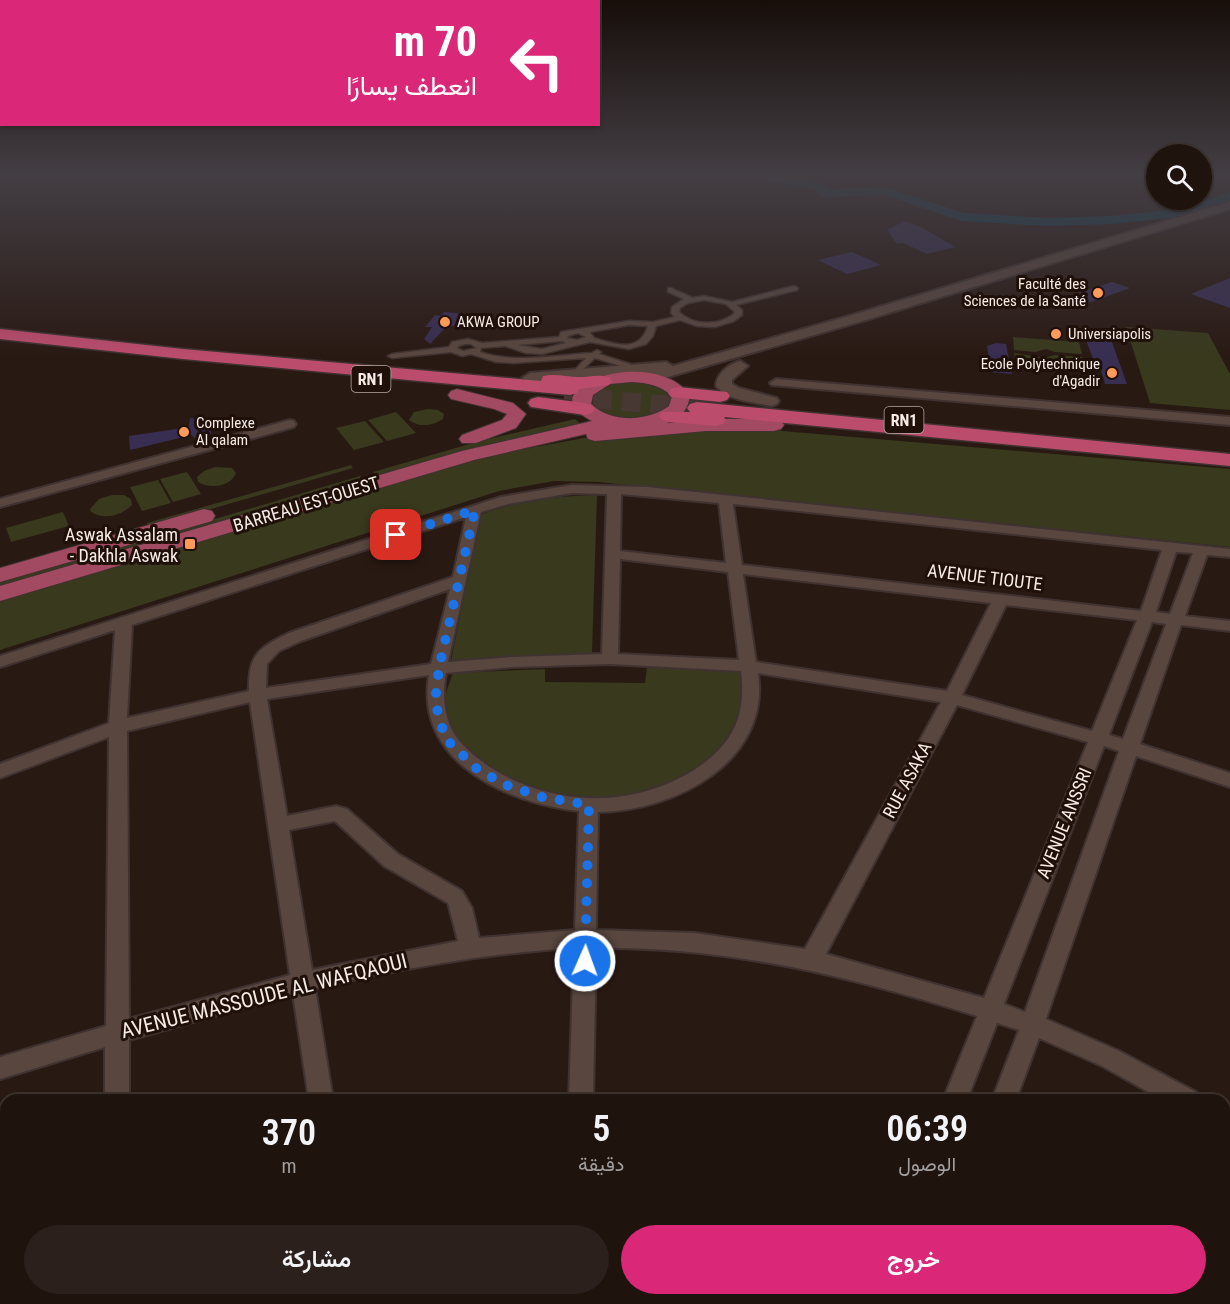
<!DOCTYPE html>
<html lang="ar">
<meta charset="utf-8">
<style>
body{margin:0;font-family:"Roboto Condensed",Vazirmatn,sans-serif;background:#2c201c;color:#f1f3f6;direction:rtl;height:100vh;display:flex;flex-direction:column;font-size:22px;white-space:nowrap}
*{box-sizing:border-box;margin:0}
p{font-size:20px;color:#a19e9e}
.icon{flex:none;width:33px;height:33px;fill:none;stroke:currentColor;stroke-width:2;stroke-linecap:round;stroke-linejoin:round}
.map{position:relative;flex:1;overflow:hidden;direction:ltr}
.drawer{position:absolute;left:0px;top:1094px;width:1230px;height:212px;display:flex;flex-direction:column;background:#1f130e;border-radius:18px 18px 0 0;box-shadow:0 2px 4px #0004,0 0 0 2px #3c322e;direction:rtl}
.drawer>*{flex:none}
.hud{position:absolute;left:0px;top:0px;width:600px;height:126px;box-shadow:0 2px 4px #0004,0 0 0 2px #3c322e;direction:rtl;background:#db2777;color:#fff;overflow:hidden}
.tools{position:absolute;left:1146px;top:144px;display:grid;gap:12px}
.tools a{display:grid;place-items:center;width:66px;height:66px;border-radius:50%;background:#1f130e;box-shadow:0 2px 4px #0004,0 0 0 2px #3c322e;font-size:30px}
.pin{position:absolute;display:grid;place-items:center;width:51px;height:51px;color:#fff;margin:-26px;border-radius:12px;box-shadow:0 3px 9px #0006}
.me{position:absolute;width:66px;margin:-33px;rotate:2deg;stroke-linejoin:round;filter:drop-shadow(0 0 4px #0008)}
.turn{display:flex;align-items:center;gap:21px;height:126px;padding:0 24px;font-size:27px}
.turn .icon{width:78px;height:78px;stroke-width:2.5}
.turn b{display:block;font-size:42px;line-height:51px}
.eta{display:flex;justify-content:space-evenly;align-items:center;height:102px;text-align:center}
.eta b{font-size:36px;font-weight:600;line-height:42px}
.button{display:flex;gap:12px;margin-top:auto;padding:12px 24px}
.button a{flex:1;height:69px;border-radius:36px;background:#db2777;color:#fff;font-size:24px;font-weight:600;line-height:69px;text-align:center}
.button a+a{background:#2c201c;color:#f1f3f6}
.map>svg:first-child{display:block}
.green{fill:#38391d}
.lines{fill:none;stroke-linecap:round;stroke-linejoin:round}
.river{fill:#0d3f54;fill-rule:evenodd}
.building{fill:#382e52}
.trunk-tunnel{stroke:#483833;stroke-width:19;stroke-dasharray:19 10;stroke-linecap:butt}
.pedestrian-casing{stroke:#3f3230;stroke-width:3}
.minor-casing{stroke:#3f3230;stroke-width:4}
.secondary-casing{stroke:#3f3230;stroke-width:4}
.primary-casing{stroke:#3f3230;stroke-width:2}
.trunk-casing{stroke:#3f3230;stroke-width:3}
.pedestrian{fill:#58463f;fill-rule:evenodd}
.minor{fill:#58463f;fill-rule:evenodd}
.secondary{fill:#58463f;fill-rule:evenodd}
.primary{fill:#a24a61;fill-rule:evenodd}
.trunk{fill:#bb4c6c;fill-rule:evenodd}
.route{stroke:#1a73e8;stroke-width:10;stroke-dasharray:0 18}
.poi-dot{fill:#fe9b58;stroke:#1f100a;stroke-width:2}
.labels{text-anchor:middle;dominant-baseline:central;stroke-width:6;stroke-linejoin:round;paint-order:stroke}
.far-poi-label{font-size:15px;fill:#f6ebe6;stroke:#1f100a;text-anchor:start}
.shield{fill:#1f100a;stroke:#b6a9a4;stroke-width:1.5}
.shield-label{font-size:16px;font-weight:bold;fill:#f6ebe6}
.street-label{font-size:18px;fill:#f6ebe6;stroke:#1f100a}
.poi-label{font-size:18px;fill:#f6ebe6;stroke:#1f100a;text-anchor:end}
.near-street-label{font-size:21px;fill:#f6ebe6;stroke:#1f100a}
</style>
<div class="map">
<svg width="1230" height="1304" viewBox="0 0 1230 1304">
<rect width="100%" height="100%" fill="#291913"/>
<path class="green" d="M1126 327 1208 333 1230 374V410L1150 403Z
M1013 337 1079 342 1082 354 1055 352 1046 349 1035 352 1014 350Z
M1014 353 1044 358 1055 355 1082 357 1089 371 1016 365Z
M635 381C649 384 664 385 671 398L669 405C651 422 611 424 593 404L594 394 609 384Z
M428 409 438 410 444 414 443 419C433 426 419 428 409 420L414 412Z
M396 412 416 433 387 441 368 420Z
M575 419 583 426 493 443 377 476 373 472 480 441Z
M365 421 384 442 354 450 336 428Z
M724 426 1230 469V547L599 482 554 481 499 491 0 650V600L492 455 584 438Z
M351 465 353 468 149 527 147 523Z
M215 467 232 468 236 473C231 487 210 489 198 482L197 477 204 471Z
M187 472 201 494 173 502 160 479Z
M360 476 364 481 156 542 154 537Z
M158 480 171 503 142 511 130 487Z
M112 495H124L131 499 132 505C121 516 104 520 91 512L90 509 99 499Z
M597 495 592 653 451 661 480 515C519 500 556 496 597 495Z
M63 512 69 526 11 542 6 528Z
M139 541 142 546 0 588V581Z
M647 667 742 672C743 681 746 694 745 703 742 718 731 742 721 753 697 777 623 800 590 799 541 796 498 778 463 744 456 736 446 724 445 713 443 699 448 686 453 673L545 669V682L645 683Z"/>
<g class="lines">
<path class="river" d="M751 175H776L825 184 829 189 885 187 964 213 1048 218 1111 216 1178 209 1230 192V201L1180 217 1111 224 1048 226 962 221 884 195 825 197 820 196 816 190 757 179Z"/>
</g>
<path class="building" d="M904 221 923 228 955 247 927 254 903 243 897 244 887 230Z
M852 252 881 265 847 274 818 260Z
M1230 278V308L1191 294Z
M1112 282 1130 288 1083 305 1064 298Z
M444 312 467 314 458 326H447L430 344 424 339 432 327H425L435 315 441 316Z
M1088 332 1109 334 1127 384H1105L1097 357 1095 364 1084 335H1088Z
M996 343 1006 344 1012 374 991 372 987 346Z
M190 418 210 420 211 434 196 440 188 431Z
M183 428 184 437 130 450 129 436Z"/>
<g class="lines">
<path class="trunk-tunnel" d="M564 396 697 408"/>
<defs>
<path id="pedestrian" d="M794 286 798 288 797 290 736 305 742 310V315L734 321 715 327 697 326 680 320 656 326 653 336 646 344 629 349 590 342 542 354 526 353 505 346 481 348 480 352C515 364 555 355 592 353L597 350 601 352 599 354 630 364V368H627L595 358 576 376 572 373 586 358 514 363 496 362 471 354 462 356 451 352 392 358 388 356 392 354 449 347 452 342 468 339 482 343 559 337 561 332 629 321 653 322 675 317 671 313 672 307 684 299 668 292V288H671L693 298 704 296 732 302ZM704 300 726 304 734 311V314C718 326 694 326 679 312L680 308 688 303ZM629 325 648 326C639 354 616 344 594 338L590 332ZM578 333 586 337 577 340 567 338 568 336ZM562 341 566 343 542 349 517 345ZM465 344H471L477 348 463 351 457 348 458 346Z"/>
<path id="minor" d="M776 379 1230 417V425L772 385 770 383Z
M290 420 294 421 296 424 294 427 0 507V499Z
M572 485 648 487 1230 549V557L1207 555 1185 616 1230 621V631L1181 625 1140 744 1230 773V787L1136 756 1046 1019 1119 1051 1196 1092 1199 1100H1163L1102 1066 1039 1038 1016 1100H992L1019 1030 997 1023 967 1100H943L977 1016C851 977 729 946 596 948L593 1100H569L574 948C486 953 401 969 315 988L333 1100H309L293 994 129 1040V1100H105V1047L0 1079V1057L106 1026 109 737 0 778V764L109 723 115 630 0 667V656L501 497ZM572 493 607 494 602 654 512 657 448 662 481 512 508 504ZM621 494 719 503 726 563 620 551ZM733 504 1162 550 1141 611 742 565ZM466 517 453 577 289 633C258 648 248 655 249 691L127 718 132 625ZM1176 552 1193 553 1170 614 1156 612ZM620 559 728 572 739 660 618 654ZM743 574 991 603 947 691 756 662ZM450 589 431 664 266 688 267 664 279 651 301 641ZM1006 605 1137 620 1092 731 962 695ZM1152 622 1166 624 1123 739 1109 735ZM610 664 741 671C744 693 742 718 729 737 701 779 636 801 587 798 552 796 517 785 488 766 473 755 455 741 449 723 443 706 443 690 446 673L512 667ZM758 673 941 702 805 949 695 933 596 930 598 812C675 811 771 762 758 673ZM429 675C414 762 507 803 579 811L575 930 479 938 472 908 462 891 398 854 347 809 336 806 287 816 267 699ZM250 702 290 975 129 1019 127 731ZM957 705 1088 742 984 998 826 954ZM1104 746 1119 751 1025 1012 1004 1004ZM335 821 384 866 448 903 458 941 312 970 289 830Z
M1224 1109 1230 1111V1136L1224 1134Z
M102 1299H130V1304H102Z
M337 1299H365V1304H337Z
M562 1299H590V1304H562Z
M864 1299H892L890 1304H862Z
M916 1299H944L942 1304H914Z
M1071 1299H1105L1107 1304H1073Z"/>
<path id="secondary" d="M1230 202V209L859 322 654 381H642L640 378 648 373 530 383 522 378 530 373 666 362 673 366 849 316Z
M740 361 748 366 732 380V384L739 388 777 398 779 401 777 404 771 406C754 402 728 401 716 386 716 374 729 364 740 361Z"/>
<path id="primary" d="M625 372C649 371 676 375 690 396 687 411 682 417 667 423L706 419H774L781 421 784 425 781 429 774 431H706L595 441 588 439 586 434 474 460 0 601V586L462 451 592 421C543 396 597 374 625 372ZM632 382C647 383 660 385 672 396L669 406C647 422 611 423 591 404L593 395 610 384Z
M457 389 513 403 526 414 516 428 476 443H462L459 439 462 435 502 420 507 414 494 409 451 399 448 395 451 391Z
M204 509 212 511 215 516 212 521 0 582V568Z"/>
<path id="trunk" d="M0 329 183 349 541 381 543 376C555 373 567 377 579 377 589 377 598 374 609 377L612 381 609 385 579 389 577 393 570 395 183 359 0 339Z
M678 387 727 392 730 396 727 400 720 402 671 397 668 393 671 389Z
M538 397 585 403 592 405 595 409 592 413 585 415 531 407 528 403 531 399Z
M697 402 1230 454V466L724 417 726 420 723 424 716 426 669 422 662 420 659 416 662 412H690L687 408 690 404Z"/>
</defs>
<use href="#pedestrian" class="pedestrian-casing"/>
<use href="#minor" class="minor-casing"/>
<use href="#secondary" class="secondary-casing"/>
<use href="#primary" class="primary-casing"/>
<use href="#trunk" class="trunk-casing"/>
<use href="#pedestrian" class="pedestrian"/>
<use href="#minor" class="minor"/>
<use href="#secondary" class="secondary"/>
<use href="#primary" class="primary"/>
<use href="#trunk" class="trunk"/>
</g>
<linearGradient id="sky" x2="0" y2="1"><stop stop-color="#170e0a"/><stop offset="0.49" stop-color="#433e44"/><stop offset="1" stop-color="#433e44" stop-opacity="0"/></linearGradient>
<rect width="1230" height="357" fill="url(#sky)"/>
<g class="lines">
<path class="route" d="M396 535 475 510 439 668 435 702 445 738 477 769 506 785 542 797 589 805 585 961"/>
</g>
<g class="poi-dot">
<circle cx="1098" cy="293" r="6"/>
<circle cx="445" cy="322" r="6"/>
<circle cx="1056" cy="334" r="6"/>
<circle cx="1112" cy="373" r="6"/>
<circle cx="184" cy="432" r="6"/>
<rect x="184" y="538" width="12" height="12" rx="3"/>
</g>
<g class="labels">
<g class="far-poi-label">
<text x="1086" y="284" text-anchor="end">Faculté des<tspan x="1086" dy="17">Sciences de la Santé</tspan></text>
<text x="457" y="322">AKWA GROUP</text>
<text x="1068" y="334">Universiapolis</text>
<text x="1100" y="364" text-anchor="end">Ecole Polytechnique<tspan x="1100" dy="17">d'Agadir</tspan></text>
<text x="196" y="423">Complexe<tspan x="196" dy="17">Al qalam</tspan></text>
</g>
<g class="shield">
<rect x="351.5" y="366" width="39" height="26" rx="4.5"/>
<rect x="884.5" y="407" width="39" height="26" rx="4.5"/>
</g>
<g class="shield-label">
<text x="371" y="379">RN1</text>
<text x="904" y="420">RN1</text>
</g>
<g class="street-label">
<text transform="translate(306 504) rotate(-17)">BARREAU EST-OUEST</text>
<text transform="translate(985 577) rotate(7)">AVENUE TIOUTE</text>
<text transform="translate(907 780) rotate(-62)">RUE ASAKA</text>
<text transform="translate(1064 823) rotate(-68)">AVENUE ANSSRI</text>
</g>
<g class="poi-label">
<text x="178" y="534">Aswak Assalam<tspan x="178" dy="21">- Dakhla Aswak</tspan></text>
</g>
<g class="near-street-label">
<text transform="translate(264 996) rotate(-14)">AVENUE MASSOUDE AL WAFQAOUI</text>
</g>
</g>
</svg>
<div class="tools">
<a><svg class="icon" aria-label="search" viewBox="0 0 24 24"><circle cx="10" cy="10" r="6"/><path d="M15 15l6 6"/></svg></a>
</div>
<div class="pin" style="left:396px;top:535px;background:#d93025"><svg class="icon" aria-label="arrive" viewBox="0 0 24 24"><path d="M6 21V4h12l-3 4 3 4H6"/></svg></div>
<svg class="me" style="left:585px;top:961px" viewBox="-20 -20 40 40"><circle r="17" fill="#1a73e8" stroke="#fff" stroke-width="3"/><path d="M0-11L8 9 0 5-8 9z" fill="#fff"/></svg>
<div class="hud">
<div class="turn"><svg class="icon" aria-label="left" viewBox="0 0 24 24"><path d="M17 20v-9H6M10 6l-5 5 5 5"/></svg><div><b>70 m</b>انعطف يسارًا</div></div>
</div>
<section class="drawer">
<div class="eta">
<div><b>06:39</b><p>الوصول</p></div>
<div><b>5</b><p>دقيقة</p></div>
<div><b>370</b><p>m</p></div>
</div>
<div class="button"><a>خروج</a><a>مشاركة</a></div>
</section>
</div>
